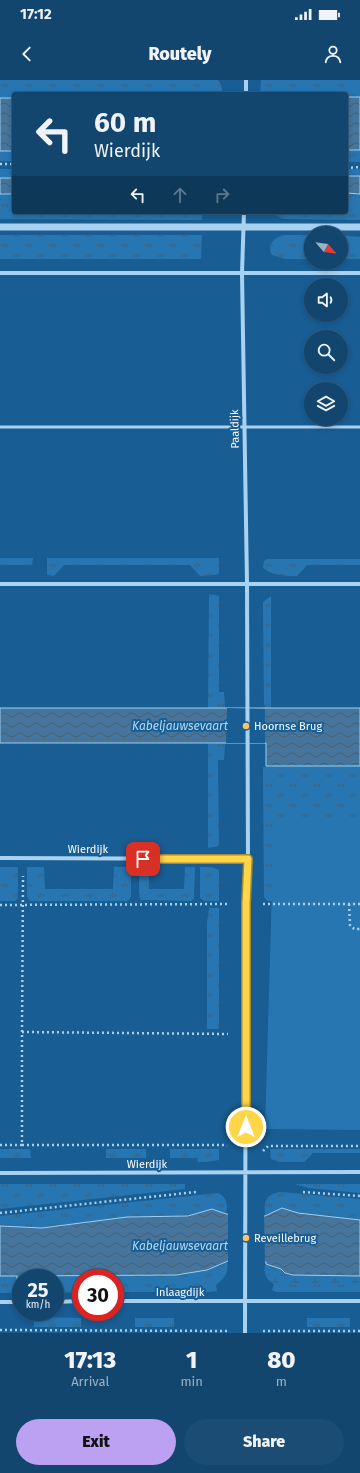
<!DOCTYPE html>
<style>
body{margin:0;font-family:"Fira Sans",sans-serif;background:#1b4d74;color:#f1f3f6;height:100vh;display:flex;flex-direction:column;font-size:15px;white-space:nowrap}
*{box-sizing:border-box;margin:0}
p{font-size:13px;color:#9cb1c3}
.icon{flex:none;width:22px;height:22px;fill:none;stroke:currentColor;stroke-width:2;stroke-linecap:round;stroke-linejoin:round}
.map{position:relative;height:1253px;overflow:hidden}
.sheet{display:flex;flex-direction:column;background:#12466f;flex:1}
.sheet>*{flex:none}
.guide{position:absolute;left:12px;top:12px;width:336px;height:122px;border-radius:4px;box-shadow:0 2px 6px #0003,0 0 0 1px #315e82;background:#12466f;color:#f1f3f6;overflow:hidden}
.needle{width:26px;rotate:118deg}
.fabs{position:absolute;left:304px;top:146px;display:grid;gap:8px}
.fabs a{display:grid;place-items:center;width:44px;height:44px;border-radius:50%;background:#12466f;box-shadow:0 2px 6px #0003,0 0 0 1px #315e82;font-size:20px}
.speed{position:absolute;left:12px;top:1189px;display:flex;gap:8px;font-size:20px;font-weight:700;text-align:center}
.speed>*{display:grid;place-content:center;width:52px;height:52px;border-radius:50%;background:#12466f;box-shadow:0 2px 6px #0003,0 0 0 1px #315e82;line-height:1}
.speed small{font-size:10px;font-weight:400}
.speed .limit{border:6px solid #d22;background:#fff;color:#111}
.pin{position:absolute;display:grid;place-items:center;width:34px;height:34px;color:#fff;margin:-17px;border-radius:8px;box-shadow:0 2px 6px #0006}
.me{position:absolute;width:44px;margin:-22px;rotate:0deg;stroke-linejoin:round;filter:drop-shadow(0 0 3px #0008)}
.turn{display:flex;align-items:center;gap:14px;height:84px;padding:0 16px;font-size:18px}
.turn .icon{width:52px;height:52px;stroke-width:2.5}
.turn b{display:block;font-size:28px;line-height:34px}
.lanes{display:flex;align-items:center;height:38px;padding:0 16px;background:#0003;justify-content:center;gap:20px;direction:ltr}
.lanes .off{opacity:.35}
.eta{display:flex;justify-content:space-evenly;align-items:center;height:68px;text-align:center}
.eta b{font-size:24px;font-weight:800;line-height:28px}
.button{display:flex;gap:8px;margin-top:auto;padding:8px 16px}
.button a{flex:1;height:46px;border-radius:24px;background:#bca0f2;color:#111;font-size:16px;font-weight:800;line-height:46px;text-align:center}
.button a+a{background:#1b4d74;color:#f1f3f6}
.status{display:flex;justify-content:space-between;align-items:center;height:28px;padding:0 20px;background:#12466f;direction:ltr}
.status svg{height:11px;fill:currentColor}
header{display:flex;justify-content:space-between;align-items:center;height:52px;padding:0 16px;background:#12466f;font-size:18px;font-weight:800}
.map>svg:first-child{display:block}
.grass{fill:url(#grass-tufts)}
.wetland{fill:url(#wetland-marsh)}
.green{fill:#2876b1}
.water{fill:url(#water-waves);stroke:#9ccff3}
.pier{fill:#185d94}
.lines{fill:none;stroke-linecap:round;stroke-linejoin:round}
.path{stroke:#a9d2f0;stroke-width:2.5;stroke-dasharray:2 3;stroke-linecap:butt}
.service{stroke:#a9d2f0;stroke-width:3}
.minor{stroke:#a9d2f0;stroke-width:4}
.tertiary{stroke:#a9d2f0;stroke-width:7}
.route-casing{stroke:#a68a30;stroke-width:10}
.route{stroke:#ffd54a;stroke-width:7}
.poi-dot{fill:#ffc168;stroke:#185d94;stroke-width:1.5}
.labels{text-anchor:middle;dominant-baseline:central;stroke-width:4;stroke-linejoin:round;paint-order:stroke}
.street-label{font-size:11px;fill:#fff;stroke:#185d94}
.poi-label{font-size:11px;fill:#fff;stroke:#185d94;text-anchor:start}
.water-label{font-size:12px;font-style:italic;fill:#b5dbf7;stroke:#185d94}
</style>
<div class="status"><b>17:12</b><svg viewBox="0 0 49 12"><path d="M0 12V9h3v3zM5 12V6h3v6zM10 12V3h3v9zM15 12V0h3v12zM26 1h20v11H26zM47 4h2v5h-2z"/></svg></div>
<header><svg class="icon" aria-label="back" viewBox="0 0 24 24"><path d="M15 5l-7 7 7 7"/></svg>Routely<svg class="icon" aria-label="person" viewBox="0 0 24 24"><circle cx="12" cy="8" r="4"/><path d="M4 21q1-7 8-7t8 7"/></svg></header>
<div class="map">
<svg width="360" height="1253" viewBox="0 0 360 1253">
<defs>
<pattern id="grass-tufts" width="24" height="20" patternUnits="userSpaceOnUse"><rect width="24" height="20" fill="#2876b1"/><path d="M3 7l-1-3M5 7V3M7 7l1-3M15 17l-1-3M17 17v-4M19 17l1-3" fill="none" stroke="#3a617e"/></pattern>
<pattern id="wetland-marsh" width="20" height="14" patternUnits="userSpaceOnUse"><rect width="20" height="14" fill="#2876b1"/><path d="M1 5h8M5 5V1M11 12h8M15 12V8" fill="none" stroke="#3a617e"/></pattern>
<pattern id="water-waves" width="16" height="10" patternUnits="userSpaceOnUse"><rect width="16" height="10" fill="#45759c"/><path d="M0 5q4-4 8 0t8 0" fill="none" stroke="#495e70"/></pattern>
</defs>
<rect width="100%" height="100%" fill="#185d94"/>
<path class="grass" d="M0 0H218L221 5 223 14H14V18H0Z
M261 0H360V17H346V14H260Z
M346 70H360V82H346Z
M0 71H14V81H0Z
M0 89H14V98H0Z
M346 89H360V96H346Z
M346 113 360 114V140L285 139 281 138 271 132H346Z
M0 114H14V132H202V140L0 139Z
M0 155H202L201 179H0Z
M283 155H311V179H285L272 175C266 165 274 158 283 155Z
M341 155 360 157V179H341Z
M0 478H33L32 485H0Z
M47 478H219V494L214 495 200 496 190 485H64L54 496 47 495Z
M267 479H360V485H307L297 496C285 496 273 496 263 488L264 481Z
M209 514 219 516V612H224L225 628 208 629Z
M271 516V629H265V625H264L263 522Z
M225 663 224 680H218L219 766 208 768V664Z
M266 686H360V797L332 821H267L264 817 263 687H266Z
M0 787H18V818L15 821H0Z
M27 787H44L45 809H113L114 787H131V817L128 821H30L27 817Z
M139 787H149V809H184L185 787H195L194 819 191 821 141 820 139 817Z
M200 787H211L219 790V821H204L200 818Z
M209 828H219V949H207V843Z
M0 1069H30L31 1078H0Z
M106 1069H146V1078H106Z
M170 1069H219V1080L206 1082H198L197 1078H170Z
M270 1069H360V1073H313L304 1082H280L271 1079Z
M0 1104H185V1109L0 1129Z
M294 1104H360V1113L309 1108Z
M281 1112 360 1119V1140L298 1133 282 1128 265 1136C264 1121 265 1114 281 1112Z
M218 1113C227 1117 228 1125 226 1134L212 1129 188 1136 126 1137 42 1148 0 1146V1136Z
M227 1182C229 1193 224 1199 216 1205L217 1211 209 1212H115V1198H81V1212L55 1213V1198H21V1196L207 1190Z
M266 1184 285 1193 360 1196V1212H276L272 1210 274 1204C267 1200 262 1193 266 1184Z
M0 1196H17V1199L21 1200V1213H0Z
M34 1237 81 1238V1247H34Z
M135 1238H174V1247H135Z
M307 1238H350V1247H307Z"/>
<path class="wetland" d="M266 1184 281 1189 283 1191 293 1195 360 1196V1205L274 1204C267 1200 262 1193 266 1184Z"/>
<path class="green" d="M360 739V1050L265 1049 274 740Z"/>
<path class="water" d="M346 17H360V70H346Z
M0 18H14V71H0Z
M346 96H360V114L346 113Z
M0 98H14V114H0Z
M0 628H360V686H266V663H0Z
M282 1128 298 1133 360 1140V1196L293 1195 285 1193 281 1189 266 1184V1182L228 1181 207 1190 176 1195 22 1196 21 1200H17V1196H0V1146L42 1148 127 1137 188 1136 212 1129 226 1134 265 1136Z"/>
<path class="pier" d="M227 628 265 629V663H226Z
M228 1132 264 1134 265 1184 228 1183Z"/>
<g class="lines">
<path class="path" d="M0 84H14
M346 88 360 87
M263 824H360
M349 824 350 845C352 849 355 849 360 849
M0 825 230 824
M22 952 23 796
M0 1065H22V952L228 954
M22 1065H225L227 1066
M263 1071 268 1066H360
M303 1112 360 1116
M0 1133 196 1112
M0 1250 228 1251
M263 1251H360"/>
<path class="service" d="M0 347H360"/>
<path class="minor" d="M246 14V0
M244 132 242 193 247 504 248 779 246 824 245 1253
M0 193H360
M0 504H360
M0 778 248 779
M0 1093 360 1092
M115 1221H360
M0 1222H21
M55 1222 81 1221"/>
<path class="tertiary" d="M0 147H360"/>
</g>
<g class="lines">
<defs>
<path id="route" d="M143 779H248L246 824V1047"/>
</defs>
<use href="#route" class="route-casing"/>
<use href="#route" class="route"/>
</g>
<g class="poi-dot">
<circle cx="246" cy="646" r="4"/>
<circle cx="246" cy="1158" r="4"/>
</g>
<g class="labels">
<g class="street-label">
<text transform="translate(235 349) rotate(-91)">Paaldijk</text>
<text x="88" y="769">Wierdijk</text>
<text x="147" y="1084">Wierdijk</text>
<text x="180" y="1212">Inlaagdijk</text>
</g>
<g class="poi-label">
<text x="254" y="646">Hoornse Brug</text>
<text x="254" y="1158">Reveillebrug</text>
</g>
<g class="water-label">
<text x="180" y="646">Kabeljauwsevaart</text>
<text x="180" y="1166">Kabeljauwsevaart</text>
</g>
</g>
</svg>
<div class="fabs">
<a><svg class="needle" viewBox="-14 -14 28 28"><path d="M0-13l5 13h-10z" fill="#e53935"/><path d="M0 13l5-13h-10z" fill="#9cb1c3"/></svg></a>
<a><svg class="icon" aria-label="sound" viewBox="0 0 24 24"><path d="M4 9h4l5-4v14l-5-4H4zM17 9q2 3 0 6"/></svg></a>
<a><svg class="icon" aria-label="search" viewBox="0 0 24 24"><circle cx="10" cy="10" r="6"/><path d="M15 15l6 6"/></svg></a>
<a><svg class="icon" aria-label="layers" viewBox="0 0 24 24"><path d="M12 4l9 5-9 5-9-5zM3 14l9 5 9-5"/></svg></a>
</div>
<div class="speed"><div>25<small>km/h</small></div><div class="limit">30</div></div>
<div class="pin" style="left:143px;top:779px;background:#d93025"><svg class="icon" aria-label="arrive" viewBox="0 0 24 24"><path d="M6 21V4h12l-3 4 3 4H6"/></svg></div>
<svg class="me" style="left:246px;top:1047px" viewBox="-20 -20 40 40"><circle r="17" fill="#ffd54a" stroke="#fff" stroke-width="3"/><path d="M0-11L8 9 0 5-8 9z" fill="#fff"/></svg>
<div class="guide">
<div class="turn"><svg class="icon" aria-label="left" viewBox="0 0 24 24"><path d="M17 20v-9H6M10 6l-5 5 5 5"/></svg><div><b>60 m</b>Wierdijk</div></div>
<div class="lanes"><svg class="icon" aria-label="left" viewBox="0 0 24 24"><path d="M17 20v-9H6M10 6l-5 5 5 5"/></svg><svg class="icon off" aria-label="ahead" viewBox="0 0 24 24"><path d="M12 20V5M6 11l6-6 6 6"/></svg><svg class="icon off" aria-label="right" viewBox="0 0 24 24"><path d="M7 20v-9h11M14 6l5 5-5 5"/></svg></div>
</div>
</div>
<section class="sheet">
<div class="eta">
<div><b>17:13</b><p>Arrival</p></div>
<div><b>1</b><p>min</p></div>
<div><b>80</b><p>m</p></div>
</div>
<div class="button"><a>Exit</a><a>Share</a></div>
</section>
